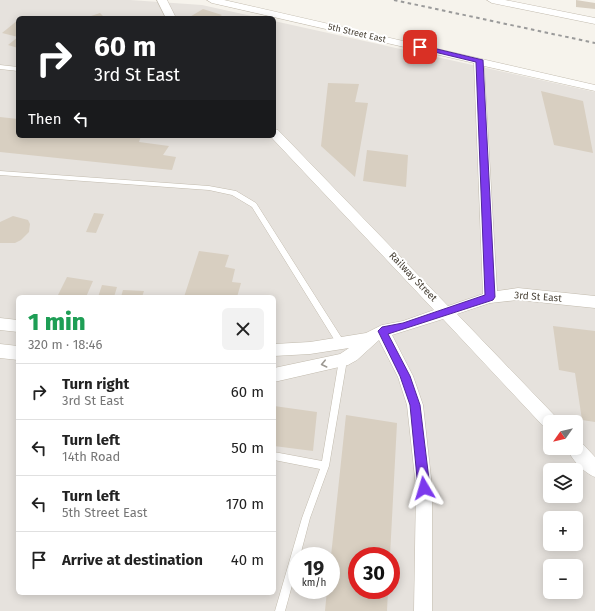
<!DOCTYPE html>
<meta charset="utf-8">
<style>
body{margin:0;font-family:"Fira Sans",sans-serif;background:#f2f2f2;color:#222;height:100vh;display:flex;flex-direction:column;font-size:15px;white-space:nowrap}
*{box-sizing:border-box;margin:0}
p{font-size:13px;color:#767676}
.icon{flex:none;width:22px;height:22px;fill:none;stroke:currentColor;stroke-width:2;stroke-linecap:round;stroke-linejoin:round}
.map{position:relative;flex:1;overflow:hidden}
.drawer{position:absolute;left:16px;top:295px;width:260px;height:300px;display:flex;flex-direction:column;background:#fff;border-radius:6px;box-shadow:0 2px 10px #0003}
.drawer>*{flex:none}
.top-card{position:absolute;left:16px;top:16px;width:260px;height:122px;border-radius:6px;box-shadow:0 2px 10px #0003;background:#202124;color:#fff;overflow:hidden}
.needle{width:26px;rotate:236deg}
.buttons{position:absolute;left:543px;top:415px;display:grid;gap:8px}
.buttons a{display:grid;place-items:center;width:40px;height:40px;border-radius:6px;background:#fff;box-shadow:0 2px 10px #0003;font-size:20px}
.speed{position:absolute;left:288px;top:547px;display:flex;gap:8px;font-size:20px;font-weight:700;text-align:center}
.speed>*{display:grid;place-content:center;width:52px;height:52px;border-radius:50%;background:#fff;box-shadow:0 2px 10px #0003;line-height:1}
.speed small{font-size:10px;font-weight:400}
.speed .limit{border:6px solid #d22;background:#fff;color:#111}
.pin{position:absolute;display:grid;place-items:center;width:34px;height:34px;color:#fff;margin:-17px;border-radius:8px;box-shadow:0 2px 6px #0006}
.me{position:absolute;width:44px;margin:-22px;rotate:353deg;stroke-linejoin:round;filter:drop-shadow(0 0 3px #0008)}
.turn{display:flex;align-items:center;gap:14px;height:84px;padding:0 12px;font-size:18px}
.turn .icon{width:52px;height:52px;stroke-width:2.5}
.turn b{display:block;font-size:28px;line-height:34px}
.then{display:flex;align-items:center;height:38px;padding:0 12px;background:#0003;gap:8px;font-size:15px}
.round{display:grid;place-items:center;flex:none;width:42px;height:42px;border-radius:6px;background:#f2f2f2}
.headline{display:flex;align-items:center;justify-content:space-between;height:68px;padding:0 12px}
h1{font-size:24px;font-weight:800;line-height:30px;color:#1e9e55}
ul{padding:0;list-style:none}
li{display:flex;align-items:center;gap:12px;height:56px;padding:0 12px;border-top:1px solid #e0e0e0}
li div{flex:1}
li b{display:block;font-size:15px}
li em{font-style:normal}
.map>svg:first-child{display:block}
.industrial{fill:#e6e2dd;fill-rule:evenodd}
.building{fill:#d8cfc1}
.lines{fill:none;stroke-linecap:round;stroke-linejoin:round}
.service-casing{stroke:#c2bbae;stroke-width:1}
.minor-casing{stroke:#c2bbae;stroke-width:1}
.service{fill:#fff;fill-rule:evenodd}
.minor{fill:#fff;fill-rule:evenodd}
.rail{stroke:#9a9a9a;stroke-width:2;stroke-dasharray:3.5 3.5;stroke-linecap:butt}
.oneway{stroke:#9c9892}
.route{fill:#7c3aed;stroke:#51269a}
.labels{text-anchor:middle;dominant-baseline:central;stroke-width:4;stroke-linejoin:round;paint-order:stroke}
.far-street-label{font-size:9px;fill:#4b4439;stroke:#fff}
.street-label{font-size:10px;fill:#4b4439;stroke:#fff}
</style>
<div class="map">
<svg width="595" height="611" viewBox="0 0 595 611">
<rect width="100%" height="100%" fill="#f6f3ec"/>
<path class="industrial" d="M0 0H130L202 5 261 18H18V136H274V21L595 92V611H0ZM18 297H274V593H18ZM550 422H576V448H550ZM550 470H576V496H550ZM550 518H576V544H550ZM297 556H331V590H297ZM357 556H391V590H357ZM550 566H576V592H550Z"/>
<path class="building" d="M576 0 595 3V9L576 7Z
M203 9 222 15 217 18H188Z
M100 13 105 18H85Z
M18 20V48L8 45 18 37 2 33Z
M328 83 359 84 355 102 368 103 355 177 321 146Z
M541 91 583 101 593 153 554 145Z
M0 117 18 119V136H141L139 142 169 146 163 155 176 157 172 170 0 152Z
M367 150 408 155 406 187 363 181Z
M94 213 104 214 96 233 86 232Z
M13 216 28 220 30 224 29 232 21 240 15 243H0V222Z
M199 251 229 255 225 267 235 269 232 282 241 283 237 297H184Z
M67 277 93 281 86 297H57Z
M102 285 117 287 114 297H98Z
M123 290 144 291 142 297H121Z
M553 326 595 331V422L582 420 575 373 559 370Z
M274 406 317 412 313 451 274 446Z
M346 415 397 423 390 556H357V590H388L387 611H325L327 590H331V556Z"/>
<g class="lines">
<defs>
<path id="service" d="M0 65 18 67V71L0 69Z
M0 171 209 186 236 191 256 203 343 340 344 342 343 344 340 345 337 344 252 207 232 195 209 190 0 175Z
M343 357 346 358 347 360 329 466 310 518 300 556H297V567L285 611H275L302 518 320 469 274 460V452L322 461 339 360 340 358Z"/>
<path id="minor" d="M157 0H167L176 18H166Z
M207 0H224L595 85V91L484 66 497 291 518 288 595 296V308L518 300 490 303 457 314 556 417 558 422H550V430L544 427 443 319 392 335 413 376 423 405 432 487V611H414L416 487 407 405 398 377 379 340 357 360 348 365 274 382V368L340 354 349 348 310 354 274 356V344L310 342 366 333 382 325 403 321 434 310 270 136H274V129L278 130 448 306 483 294 474 63 212 3Z
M487 0H505L595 18V24L492 3Z
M0 318 18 320V332L0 330Z
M0 344 18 346V360L0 358Z
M576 440 581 442 595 457V477C584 473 571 459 567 448H576Z"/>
</defs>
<use href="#service" class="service-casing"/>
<use href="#minor" class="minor-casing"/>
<use href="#service" class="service"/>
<use href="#minor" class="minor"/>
<path class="rail" d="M394 0 595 43"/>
</g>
<defs><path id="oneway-chevron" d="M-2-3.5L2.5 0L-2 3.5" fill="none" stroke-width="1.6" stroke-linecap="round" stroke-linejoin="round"/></defs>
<use class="oneway" href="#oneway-chevron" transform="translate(324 364) rotate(167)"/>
<path class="route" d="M420 45 483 60 495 297 493 300 388 334 410 376 420 405 430 488 428 491 424 493 420 491 418 488 410 405 400 376 378 331 382 327 403 323 485 295 476 62 418 48V46Z"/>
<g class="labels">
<g class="far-street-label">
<text transform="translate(357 33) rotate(13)">5th Street East</text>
</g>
<g class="street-label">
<text transform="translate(413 277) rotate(46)">Railway Street</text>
<text transform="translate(538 297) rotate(4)">3rd St East</text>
</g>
</g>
</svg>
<div class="buttons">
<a><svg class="needle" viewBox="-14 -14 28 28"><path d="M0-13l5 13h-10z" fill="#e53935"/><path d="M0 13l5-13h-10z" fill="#767676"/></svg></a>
<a><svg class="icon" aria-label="layers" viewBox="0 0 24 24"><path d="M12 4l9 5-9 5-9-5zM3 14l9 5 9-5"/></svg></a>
<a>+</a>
<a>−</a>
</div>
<div class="speed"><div>19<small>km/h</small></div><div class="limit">30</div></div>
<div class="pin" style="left:420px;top:47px;background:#d93025"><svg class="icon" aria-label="arrive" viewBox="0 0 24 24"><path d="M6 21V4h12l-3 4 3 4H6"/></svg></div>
<svg class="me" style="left:424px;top:488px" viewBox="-20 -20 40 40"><path d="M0-17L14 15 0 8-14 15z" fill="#7c3aed" stroke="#fff" stroke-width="4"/></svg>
<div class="top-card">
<div class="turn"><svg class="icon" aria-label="right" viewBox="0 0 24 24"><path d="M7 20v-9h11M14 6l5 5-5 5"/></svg><div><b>60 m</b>3rd St East</div></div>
<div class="then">Then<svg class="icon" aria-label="left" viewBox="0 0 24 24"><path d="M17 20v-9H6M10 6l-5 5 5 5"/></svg></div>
</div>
<section class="drawer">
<div class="headline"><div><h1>1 min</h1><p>320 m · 18:46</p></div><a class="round"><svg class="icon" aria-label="close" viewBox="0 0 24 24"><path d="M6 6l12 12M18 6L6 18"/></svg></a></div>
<ul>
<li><svg class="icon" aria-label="right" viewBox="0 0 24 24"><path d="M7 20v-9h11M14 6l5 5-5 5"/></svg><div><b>Turn right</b><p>3rd St East</p></div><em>60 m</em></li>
<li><svg class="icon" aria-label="left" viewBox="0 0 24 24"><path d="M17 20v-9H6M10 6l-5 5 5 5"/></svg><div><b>Turn left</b><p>14th Road</p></div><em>50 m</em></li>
<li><svg class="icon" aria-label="left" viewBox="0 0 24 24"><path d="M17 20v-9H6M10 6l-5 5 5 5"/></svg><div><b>Turn left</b><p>5th Street East</p></div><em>170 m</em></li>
<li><svg class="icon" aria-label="arrive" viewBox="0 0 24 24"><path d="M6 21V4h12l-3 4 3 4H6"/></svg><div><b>Arrive at destination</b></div><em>40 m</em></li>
</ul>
</section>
</div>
